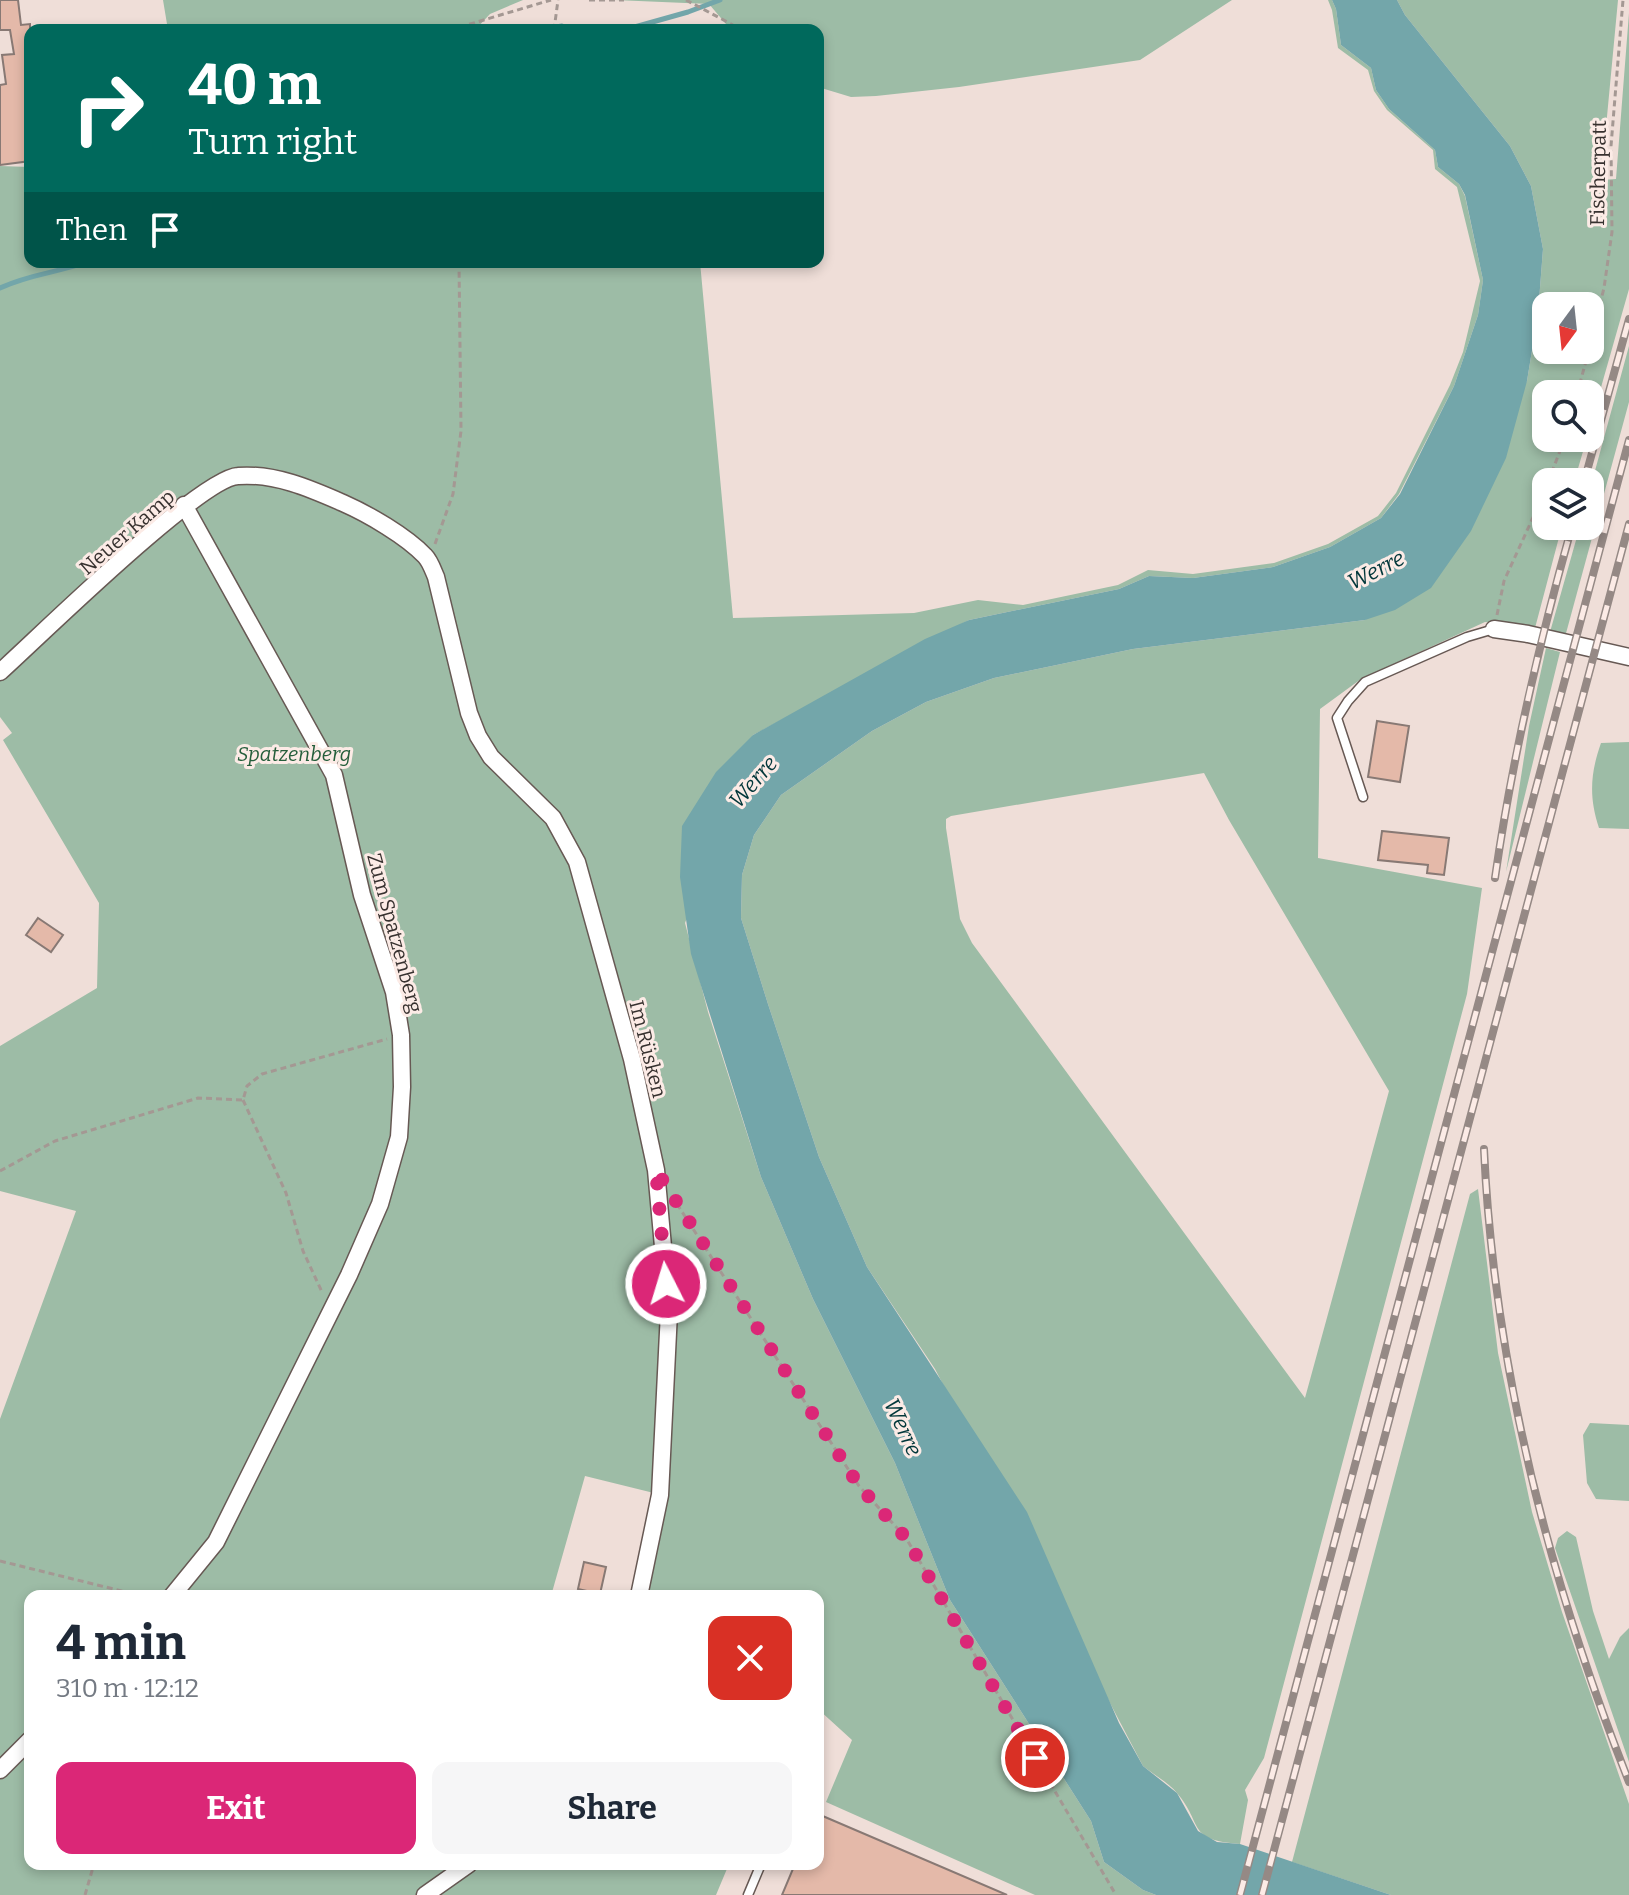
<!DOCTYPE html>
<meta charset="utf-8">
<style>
body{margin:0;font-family:Bitter,serif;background:#f6f6f7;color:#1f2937;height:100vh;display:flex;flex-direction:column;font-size:30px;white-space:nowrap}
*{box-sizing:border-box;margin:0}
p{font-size:26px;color:#747a83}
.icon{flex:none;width:44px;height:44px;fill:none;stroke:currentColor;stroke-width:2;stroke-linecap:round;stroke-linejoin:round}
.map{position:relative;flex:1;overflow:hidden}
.sheet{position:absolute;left:24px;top:1590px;width:800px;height:280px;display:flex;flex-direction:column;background:#fff;border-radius:16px;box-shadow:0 4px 12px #0003}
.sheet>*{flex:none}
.banner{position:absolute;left:24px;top:24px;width:800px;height:244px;border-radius:16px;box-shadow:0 4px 12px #0003;background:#00695c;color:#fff;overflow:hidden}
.needle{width:52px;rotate:195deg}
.buttons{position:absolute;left:1532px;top:292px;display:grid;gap:16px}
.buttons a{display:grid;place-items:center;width:72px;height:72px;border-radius:16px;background:#fff;box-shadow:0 4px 12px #0003;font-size:40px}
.pin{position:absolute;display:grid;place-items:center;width:68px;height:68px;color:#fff;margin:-34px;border:4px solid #fff;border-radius:50%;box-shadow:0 2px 8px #0007}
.me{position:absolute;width:88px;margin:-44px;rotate:355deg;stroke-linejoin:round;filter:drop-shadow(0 0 6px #0008)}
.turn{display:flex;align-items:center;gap:28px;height:168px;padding:0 32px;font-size:36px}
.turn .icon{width:104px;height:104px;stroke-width:2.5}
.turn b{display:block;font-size:56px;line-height:68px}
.then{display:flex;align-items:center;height:76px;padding:0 32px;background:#0003;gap:16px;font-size:30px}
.round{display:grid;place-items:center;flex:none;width:84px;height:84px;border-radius:16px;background:#f6f6f7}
.head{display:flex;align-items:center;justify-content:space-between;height:136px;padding:0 32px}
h1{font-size:48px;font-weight:700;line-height:60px}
.cta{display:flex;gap:16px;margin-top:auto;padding:16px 32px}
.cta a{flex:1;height:92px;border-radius:16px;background:#db2777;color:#fff;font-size:32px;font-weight:700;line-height:92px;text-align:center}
.cta a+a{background:#f6f6f7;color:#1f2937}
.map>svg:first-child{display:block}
.green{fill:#9dbca6;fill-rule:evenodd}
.water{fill:#73a6aa}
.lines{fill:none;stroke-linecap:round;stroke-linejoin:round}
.stream{stroke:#73a6aa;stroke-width:5}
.building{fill:#e4b9a9;stroke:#887974;stroke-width:2}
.service-casing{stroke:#675954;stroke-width:11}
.minor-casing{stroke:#675954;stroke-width:19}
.path{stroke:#a49893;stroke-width:3;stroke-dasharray:6 4;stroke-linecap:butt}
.service{stroke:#fff;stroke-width:8}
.minor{stroke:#fff;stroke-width:16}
.rail-casing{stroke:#958985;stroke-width:8}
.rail{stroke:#fcebe6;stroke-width:5;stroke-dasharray:15;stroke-linecap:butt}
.route{stroke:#db2777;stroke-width:14;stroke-dasharray:0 25.2}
.labels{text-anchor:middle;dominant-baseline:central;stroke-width:6;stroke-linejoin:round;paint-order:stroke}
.street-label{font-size:20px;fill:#37312f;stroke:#fcebe6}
.park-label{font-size:20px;font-style:italic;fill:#255e3b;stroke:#fcebe6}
.water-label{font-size:22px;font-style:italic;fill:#02373a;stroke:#fcebe6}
</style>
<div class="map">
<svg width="1629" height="1895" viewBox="0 0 1629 1895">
<rect width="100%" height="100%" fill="#efded8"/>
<path class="green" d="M163 0H523L490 14 475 30H168Z
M615 0H1232L1140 60 959 87 876 96 851 97 818 87V30H737L726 24 709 4Z
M1328 0H1332L1336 9 1341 45 1371 68 1376 90 1389 109 1435 150 1438 167 1459 184 1465 196 1483 280 1478 315 1454 386 1399 494 1381 518 1330 547 1273 567 1193 578 1149 576 1119 589 969 620 753 735 685 923 708 1012 761 1177 813 1299 895 1463 950 1600 1091 1821 1104 1862 1143 1890 1156 1895H1035L826 1802 852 1740 818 1709V1596H642L666 1496 585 1476 551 1596H30V1864H729L716 1895H0V1419L76 1211 0 1191V1046L97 988 99 903 3 740 12 733 0 717V166L30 167V262H700L733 618 914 613 978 600 1023 605 1118 585 1148 570 1193 574 1274 563 1328 544 1378 516 1396 493 1450 385 1463 352 1480 281 1457 187 1435 169 1433 150 1387 110 1374 91 1368 70 1338 48 1332 10Z
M1397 0H1618L1601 180 1616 179 1629 13V289L1590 426V394H1546V438H1587L1574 482H1546V526H1562L1535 628 1485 622 1361 679 1320 709 1318 858 1482 888 1467 994 1264 1758 1245 1790 1248 1800 1240 1844C1186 1840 1204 1825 1177 1793 1169 1783 1154 1775 1143 1766L935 1369 867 1267 819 1157 768 1004 741 918 742 875 754 835 781 795 872 731 926 702 994 678 1133 649 1365 620 1527 381 1538 314 1543 249 1531 186 1510 146 1405 15ZM1546 306H1590V350H1546ZM1204 773 1229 820 1389 1091 1305 1398 972 943 960 919 946 828V819L951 816Z
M1629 346V402L1565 637 1550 632 1580 526H1590V489Z
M1546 648 1560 652 1506 872 1529 726Z
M1629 742V829L1599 828C1589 798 1590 774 1601 743Z
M1478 1189 1498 1353 1532 1512 1562 1612 1629 1804V1895H1391L1292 1862 1470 1194Z
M1590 1423 1629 1425V1501L1596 1499 1587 1483 1583 1435Z
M1567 1531 1576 1537 1593 1611 1609 1659 1620 1637 1629 1628V1762L1555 1548 1558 1538Z"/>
<path class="water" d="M1332 0H1397L1405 15 1510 146 1531 186 1543 249 1538 314 1527 381 1506 458 1471 531 1431 588 1395 610 1365 620 1133 649 994 678 926 702 872 731 781 795 754 835 742 875 741 918 768 1004 819 1157 867 1267 1027 1512 1119 1723 1143 1766 1177 1793 1198 1831 1217 1842 1240 1844 1391 1895H1156L1143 1890 1104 1862 1091 1821 950 1600 895 1463 813 1299 761 1177 691 954 680 877 682 826 716 772 753 735 925 639 969 620 1119 589 1149 576 1193 578 1273 567 1330 547 1381 518 1400 494 1454 386 1478 315 1483 280 1465 195 1459 184 1438 167 1435 150 1389 109 1376 90 1371 68 1341 45 1336 9Z"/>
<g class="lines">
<path class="stream" d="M538 30 562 26 573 30
M624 30 688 12 720 0
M0 288C30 274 56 273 87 262"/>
</g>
<path class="building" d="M0 0H18L21 25 30 24V161L0 165V85L6 84 2 55 14 54 10 30H0Z
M1377 721 1409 726 1400 782 1368 777Z
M1382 831 1449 838 1444 875 1427 873 1428 865 1378 860Z
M38 918 63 935 51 952 26 935Z
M584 1562 606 1567 600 1594 578 1589Z
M818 1814 1007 1895H782L795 1864H818Z"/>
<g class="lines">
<defs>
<path id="service" d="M1363 797 1337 718 1348 701 1365 682 1467 637 1494 629
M748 1895 761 1864"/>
<path id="minor" d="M1494 629 1528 634 1629 657
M0 672C38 638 200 478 238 476 275 473 311 489 343 503 368 514 406 536 425 556 430 561 433 570 436 577L469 713 478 736 491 757 553 818 577 862 632 1059 656 1170 669 1312 660 1495 639 1596
M172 1596 216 1542 349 1275 380 1204 399 1137 402 1087 401 1035 394 992 362 895 334 775 184 505
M0 1770 30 1740
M425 1895 469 1864"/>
</defs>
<use href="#service" class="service-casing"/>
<use href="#minor" class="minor-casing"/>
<path class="path" d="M589 0H624
M686 0 733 25
M450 30 551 0
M554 30 558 0
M1590 344 1604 288 1612 232 1611 146 1623 0
M1577 394 1589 350
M1548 482 1565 438
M435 544 453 494 461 431 459 262
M1497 615 1504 581 1546 489
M243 1100 286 1193 303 1251 322 1292
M0 1171 55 1141 198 1098 243 1100 247 1086 262 1074 387 1039
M677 1204 859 1486 906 1538 1116 1895
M0 1561 142 1596
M85 1895 94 1864"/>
<use href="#service" class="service"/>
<use href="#minor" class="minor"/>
<defs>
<path id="rail" d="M1584 482 1629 319
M1495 878C1512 759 1539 643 1572 526
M1484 1149C1494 1367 1549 1580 1629 1782
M1240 1895 1629 440
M1262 1895 1629 524"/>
</defs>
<use href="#rail" class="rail-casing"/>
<use href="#rail" class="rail"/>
</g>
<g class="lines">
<path class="route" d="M666 1284 656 1170 859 1486 906 1538 1035 1758"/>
</g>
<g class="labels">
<g class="street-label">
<text transform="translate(1598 173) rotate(-89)">Fischerpatt</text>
<text transform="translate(127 532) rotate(-41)">Neuer Kamp</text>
<text transform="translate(395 933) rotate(75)">Zum Spatzenberg</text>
<text transform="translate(648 1049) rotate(76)">Im Rüsken</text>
</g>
<g class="park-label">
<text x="294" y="754">Spatzenberg</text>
</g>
<g class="water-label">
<text transform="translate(1376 570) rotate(-27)">Werre</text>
<text transform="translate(753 782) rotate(-49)">Werre</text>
<text transform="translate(903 1427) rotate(65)">Werre</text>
</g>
</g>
</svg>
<div class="buttons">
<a><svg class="needle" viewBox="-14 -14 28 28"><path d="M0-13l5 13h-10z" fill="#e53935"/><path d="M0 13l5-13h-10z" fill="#747a83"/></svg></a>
<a><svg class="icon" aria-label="search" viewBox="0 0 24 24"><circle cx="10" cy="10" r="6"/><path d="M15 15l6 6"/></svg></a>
<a><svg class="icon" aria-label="layers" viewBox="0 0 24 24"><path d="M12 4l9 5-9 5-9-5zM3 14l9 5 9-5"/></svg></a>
</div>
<div class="pin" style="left:1035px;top:1758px;background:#d93025"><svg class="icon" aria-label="arrive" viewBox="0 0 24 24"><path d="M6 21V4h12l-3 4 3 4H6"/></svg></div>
<svg class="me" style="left:666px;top:1284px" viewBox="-20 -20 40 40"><circle r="17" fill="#db2777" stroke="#fff" stroke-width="3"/><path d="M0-11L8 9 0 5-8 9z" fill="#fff"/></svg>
<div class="banner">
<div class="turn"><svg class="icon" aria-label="right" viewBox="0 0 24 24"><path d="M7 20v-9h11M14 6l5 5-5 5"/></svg><div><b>40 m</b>Turn right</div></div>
<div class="then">Then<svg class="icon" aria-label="arrive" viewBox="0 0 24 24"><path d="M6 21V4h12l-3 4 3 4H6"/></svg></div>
</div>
<section class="sheet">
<div class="head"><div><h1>4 min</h1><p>310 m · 12:12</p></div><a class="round" style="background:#d93025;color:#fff"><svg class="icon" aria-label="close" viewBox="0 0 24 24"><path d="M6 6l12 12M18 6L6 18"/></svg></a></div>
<div class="cta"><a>Exit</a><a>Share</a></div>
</section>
</div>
